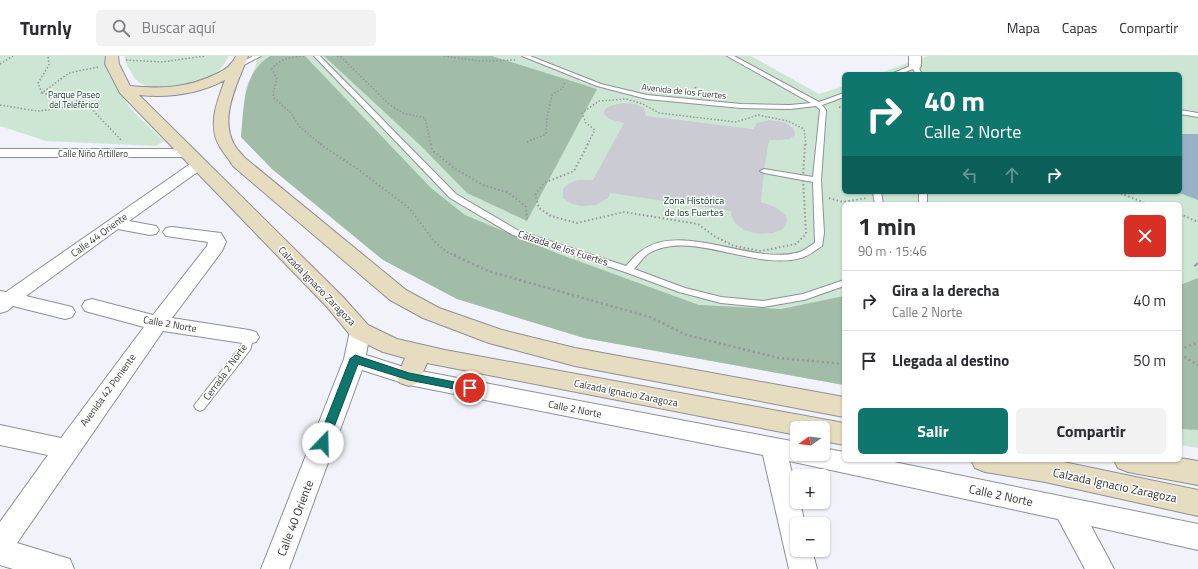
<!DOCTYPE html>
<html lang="es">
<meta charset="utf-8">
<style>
body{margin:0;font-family:"Titillium Web",sans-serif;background:#f2f2f3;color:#2b2b33;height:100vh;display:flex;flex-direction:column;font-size:15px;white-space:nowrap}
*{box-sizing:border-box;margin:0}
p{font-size:13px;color:#7c7c81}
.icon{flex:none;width:22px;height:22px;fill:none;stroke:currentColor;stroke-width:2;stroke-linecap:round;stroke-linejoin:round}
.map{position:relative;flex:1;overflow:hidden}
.details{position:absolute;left:842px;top:146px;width:340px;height:260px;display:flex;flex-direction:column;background:#fff;border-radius:6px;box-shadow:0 1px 3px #0004}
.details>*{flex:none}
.guide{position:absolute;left:842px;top:16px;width:340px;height:122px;border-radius:6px;box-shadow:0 1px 3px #0004;background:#0f766e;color:#fff;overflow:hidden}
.needle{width:26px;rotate:255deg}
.controls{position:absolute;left:790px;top:365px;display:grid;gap:8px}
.controls a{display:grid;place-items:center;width:40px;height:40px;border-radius:6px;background:#fff;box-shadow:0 1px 3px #0004;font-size:20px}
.pin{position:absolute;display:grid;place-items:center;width:34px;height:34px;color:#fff;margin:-17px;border:2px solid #fff;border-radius:50%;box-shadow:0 1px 4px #0007}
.me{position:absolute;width:44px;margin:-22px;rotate:21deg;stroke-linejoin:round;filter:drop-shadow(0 0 3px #0008)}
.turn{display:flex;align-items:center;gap:14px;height:84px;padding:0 16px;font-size:18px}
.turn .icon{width:52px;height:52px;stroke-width:2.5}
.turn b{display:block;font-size:28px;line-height:34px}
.lanes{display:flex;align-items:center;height:38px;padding:0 16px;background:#0003;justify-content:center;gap:20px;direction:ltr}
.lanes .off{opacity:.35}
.round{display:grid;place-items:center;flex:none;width:42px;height:42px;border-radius:6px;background:#f2f2f3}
.overview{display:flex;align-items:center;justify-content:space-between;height:68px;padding:0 16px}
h1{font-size:24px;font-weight:700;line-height:30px}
.primary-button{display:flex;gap:8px;margin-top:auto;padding:8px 16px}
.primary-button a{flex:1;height:46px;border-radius:6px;background:#0f766e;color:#fff;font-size:16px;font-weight:700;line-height:46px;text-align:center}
.primary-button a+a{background:#f2f2f3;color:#2b2b33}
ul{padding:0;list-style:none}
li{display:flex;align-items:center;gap:12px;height:60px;padding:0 16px;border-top:1px solid #e1e1e2}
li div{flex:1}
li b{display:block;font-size:15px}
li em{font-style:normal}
header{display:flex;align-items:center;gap:24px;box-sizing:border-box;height:56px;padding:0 20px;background:#fff;border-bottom:1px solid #e1e1e2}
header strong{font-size:19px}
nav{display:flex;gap:22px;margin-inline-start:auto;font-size:14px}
.search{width:280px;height:36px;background:#f2f2f3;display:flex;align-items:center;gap:10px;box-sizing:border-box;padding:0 14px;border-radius:6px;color:#7c7c81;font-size:15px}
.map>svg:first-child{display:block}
.green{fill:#cde6d4}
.forest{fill:#a1bda8}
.water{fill:#98b1c7}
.building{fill:#cbcbd3}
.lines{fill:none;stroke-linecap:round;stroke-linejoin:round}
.lane-casing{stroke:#8f8f97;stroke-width:2}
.street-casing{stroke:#8f8f97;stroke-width:2}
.secondary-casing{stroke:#8f8f97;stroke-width:2}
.path-far2{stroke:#96969c;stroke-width:1.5;stroke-dasharray:1.5 2;stroke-linecap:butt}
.path-far1{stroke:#96969c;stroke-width:2;stroke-dasharray:1.5 2.5;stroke-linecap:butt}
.path{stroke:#96969c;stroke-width:2.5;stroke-dasharray:2 3;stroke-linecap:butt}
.lane{fill:#fff;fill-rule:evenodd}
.street{fill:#fff;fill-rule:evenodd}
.secondary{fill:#e6dcbf;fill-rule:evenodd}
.route{fill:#0f766e;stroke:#0a4d48}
.labels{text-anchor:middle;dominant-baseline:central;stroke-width:3;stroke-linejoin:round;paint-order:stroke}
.far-street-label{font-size:9px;fill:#353538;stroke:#fff}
.far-park-label{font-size:9px;fill:#03371b;stroke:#fff}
.park-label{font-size:10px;fill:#03371b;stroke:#fff}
.street-label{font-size:10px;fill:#353538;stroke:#fff}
.near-street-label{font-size:12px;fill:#353538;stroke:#fff}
</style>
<header>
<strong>Turnly</strong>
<div class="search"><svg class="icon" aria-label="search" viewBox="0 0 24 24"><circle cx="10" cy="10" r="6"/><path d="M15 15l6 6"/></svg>Buscar aquí</div>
<nav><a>Mapa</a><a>Capas</a><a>Compartir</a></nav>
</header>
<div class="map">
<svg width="1198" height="513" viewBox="0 0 1198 513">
<rect width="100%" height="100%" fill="#f2f2fa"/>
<path class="green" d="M0 0H107L108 17 130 52 164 85 156 90 46 85 0 70Z
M125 0H229C224 9 218 17 208 23 195 30 155 36 142 28 137 26 132 19 130 14 127 9 124 6 125 0Z
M258 0H751L819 38 844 30V136H1180V18H877L928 0H1198V392L1180 389V148H844V329L584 282 457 243 383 204 272 113 241 81 246 31 255 12Z"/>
<path class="forest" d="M270 0H305L431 132 465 159 559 198 699 249 781 253 844 240V329L584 282 457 243 383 204 272 113 241 81C244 52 242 17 270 0Z
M324 0H492L597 33 527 165 467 137 421 90Z
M1198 222V374L1180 373V229Z"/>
<path class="water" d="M1180 78H1198V144L1177 136H1180Z"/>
<path class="building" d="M622 47 635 48 644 52 646 60 753 73 757 67 769 64 784 66 794 73 795 79 789 83 780 84H769L764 115 761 146 775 151 786 159 787 165 783 173 773 177 759 178 744 174 735 167 731 159 732 155 610 137 608 142 596 149 581 150 572 148 563 142V133L568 128 578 124H593L624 67 609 63 604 58 605 53 610 50Z"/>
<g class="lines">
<defs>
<path id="lane" d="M253 0H261L240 11 235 10Z
M314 0H320L456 138 519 175 626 210C631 205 635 199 641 195 681 165 750 208 796 197 803 196 809 190 815 187L813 126 764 117 760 115 764 113 813 121 820 54 816 50 790 53 741 52 647 43 597 30 522 0H530L601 28 647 39 741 48 790 49 811 47 727 0H734L819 46 844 37V41L822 49 826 54 821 124 824 177 822 190C815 194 809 200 801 202 753 215 692 173 649 197 643 201 639 208 634 213L685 232 721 241 763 245 803 238 844 224V230L804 244 763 251 721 247 679 236 625 216 513 179 450 142Z
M915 8 917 9 922 18H916L913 13 900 18H891Z
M1180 54 1198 57V61L1180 58Z
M873 136H881L883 148H875Z
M919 136H927V148H919Z
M249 277 253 278 254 281 250 294 204 353 200 355 196 353 194 350 196 347 241 290 245 278Z"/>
<path id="street" d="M909 0H921V10L919 13H911L909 10Z
M0 93H187L192 94 194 97 192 100 187 101H0Z
M198 104 203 106 206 109 203 112 129 165 156 170 159 174 156 178 150 179 118 173 26 240 72 251 75 256 72 261 65 263 13 250 7 255 0 257V235L6 236 193 106Z
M172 171 221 177 226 186 222 195 172 262 249 274 256 276 259 281 256 286 249 288 163 275 17 487 70 503 74 513H13L0 509V466L48 399 0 389V369L61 382 144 271 85 255 82 250 85 245 92 243 153 259 207 190 208 186 166 180 163 176 166 172Z
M360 268 367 270 370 275 366 299 410 313 797 386V398H823V392L844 396V404H884L1198 468V494L1091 470 1114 513H1085L1058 463 789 405 797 436V446H800L805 468H797V494H812L817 513H789L763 399 409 329 362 314 289 513H261L344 303 350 275 353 270Z"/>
<path id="secondary" d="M106 0H118L119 8 130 30C160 33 188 32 216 18 225 14 232 9 236 0H248C238 27 218 62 235 90 238 95 242 98 245 102L406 234 439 252 502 274 575 292 844 341V361L575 310 489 287 423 262 390 244 233 110C229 103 224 98 220 91 207 70 217 45 225 24 198 38 169 42 139 39L343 241 368 269 397 283 445 294 844 367V389L823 385V372H797V379L427 307 418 327 409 330 400 327 397 321 405 302 383 296 352 281 327 251 120 37 105 8Z
M1180 402 1198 405V429L1128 416 1118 412 1114 404H1180Z
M971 404H1054L1198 434V460L1045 426 985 416 975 412Z"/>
</defs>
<use href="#lane" class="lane-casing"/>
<use href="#street" class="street-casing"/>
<use href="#secondary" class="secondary-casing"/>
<path class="path-far2" d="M304 0C292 1 280 2 272 13L277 23 273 38 274 42 290 56 300 71 322 89
M337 0 341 1 390 49 403 57 425 62 431 89
M444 0 480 5 516 4
M126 4 163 6 205 0
M0 8 13 0
M98 11 69 17 42 37 86 47 122 85
M695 31 699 36
M42 37 38 27 49 9 48 0
M0 49 37 55 57 53 84 47
M839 51 844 53
M527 86 546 78 547 62 552 39 563 32 565 25
M587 89 595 74 586 67 582 57 599 45 626 43 643 48 659 57 736 66 758 59 788 65 804 73 806 89"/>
<path class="path-far1" d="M320 88 359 114 409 152 435 186 447 196 457 200
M431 88 432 94 454 112 483 129 509 137 526 151 527 165
M588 88 574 115 544 127 535 139 539 152 551 160 577 167 624 156 698 168 714 180 734 190 761 195 796 188 806 178 803 121 805 88
M1117 136 1148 148
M829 142 843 146 867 142
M1180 158 1198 166"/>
<path class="path" d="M454 199 488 215 650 261 687 279 779 302 844 308
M1198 208H1194L1198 213
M1180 294 1198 286
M1180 298 1198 309"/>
<use href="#lane" class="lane"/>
<use href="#street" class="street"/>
<use href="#secondary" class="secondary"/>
</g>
<path class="route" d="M355 299 409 317 470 329 473 330 475 332 473 335 470 336 409 324 358 308 328 387 327 390 323 391 319 390 317 387 350 303Z"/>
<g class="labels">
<g class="far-street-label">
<text transform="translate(684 35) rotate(6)">Avenida de los Fuertes</text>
<text x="93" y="97">Calle Niño Artillero</text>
</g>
<g class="far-park-label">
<text x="74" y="38">Parque Paseo<tspan x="74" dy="10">del Teleférico</tspan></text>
</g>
<g class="park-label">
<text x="694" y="144">Zona Histórica<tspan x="694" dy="12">de los Fuertes</tspan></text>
</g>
<g class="street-label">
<text transform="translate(99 179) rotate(-36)">Calle 44 Oriente</text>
<text transform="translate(563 192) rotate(18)">Calzada de los Fuertes</text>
<text transform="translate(317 230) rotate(46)">Calzada Ignacio Zaragoza</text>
<text transform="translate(170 268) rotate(10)">Calle 2 Norte</text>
<text transform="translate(225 316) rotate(-54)">Cerrada 2 Norte</text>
<text transform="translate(108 334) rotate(-54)">Avenida 42 Poniente</text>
<text transform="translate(626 337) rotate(11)">Calzada Ignacio Zaragoza</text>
<text transform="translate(575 353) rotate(11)">Calle 2 Norte</text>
</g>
<g class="near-street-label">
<text transform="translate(1115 429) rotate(12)">Calzada Ignacio Zaragoza</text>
<text transform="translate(1001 439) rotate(12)">Calle 2 Norte</text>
<text transform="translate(295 462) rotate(-69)">Calle 40 Oriente</text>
</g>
</g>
</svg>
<div class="controls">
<a><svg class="needle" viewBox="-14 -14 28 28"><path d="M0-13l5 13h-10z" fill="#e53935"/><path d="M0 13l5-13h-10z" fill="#7c7c81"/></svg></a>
<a>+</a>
<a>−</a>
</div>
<div class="pin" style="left:470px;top:332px;background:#d93025"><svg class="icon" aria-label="arrive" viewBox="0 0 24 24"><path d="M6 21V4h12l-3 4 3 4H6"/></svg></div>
<svg class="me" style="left:323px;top:387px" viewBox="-20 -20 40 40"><circle r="19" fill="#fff"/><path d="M0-13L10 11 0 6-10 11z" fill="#0f766e"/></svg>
<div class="guide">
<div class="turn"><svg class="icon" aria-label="right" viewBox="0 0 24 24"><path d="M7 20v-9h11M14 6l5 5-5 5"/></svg><div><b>40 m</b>Calle 2 Norte</div></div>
<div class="lanes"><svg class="icon off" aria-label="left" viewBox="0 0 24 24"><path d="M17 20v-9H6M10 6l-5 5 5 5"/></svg><svg class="icon off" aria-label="ahead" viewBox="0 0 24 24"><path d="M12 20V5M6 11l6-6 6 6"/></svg><svg class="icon" aria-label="right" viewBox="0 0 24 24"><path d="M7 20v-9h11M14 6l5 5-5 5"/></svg></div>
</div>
<section class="details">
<div class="overview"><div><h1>1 min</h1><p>90 m · 15:46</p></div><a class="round" style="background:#d93025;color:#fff"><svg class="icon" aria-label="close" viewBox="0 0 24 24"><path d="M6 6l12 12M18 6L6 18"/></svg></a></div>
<ul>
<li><svg class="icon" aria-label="right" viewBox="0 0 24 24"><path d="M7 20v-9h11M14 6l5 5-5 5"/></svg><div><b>Gira a la derecha</b><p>Calle 2 Norte</p></div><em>40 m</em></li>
<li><svg class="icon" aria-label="arrive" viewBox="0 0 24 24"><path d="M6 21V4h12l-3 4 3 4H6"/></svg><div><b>Llegada al destino</b></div><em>50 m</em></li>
</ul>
<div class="primary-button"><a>Salir</a><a>Compartir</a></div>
</section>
</div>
